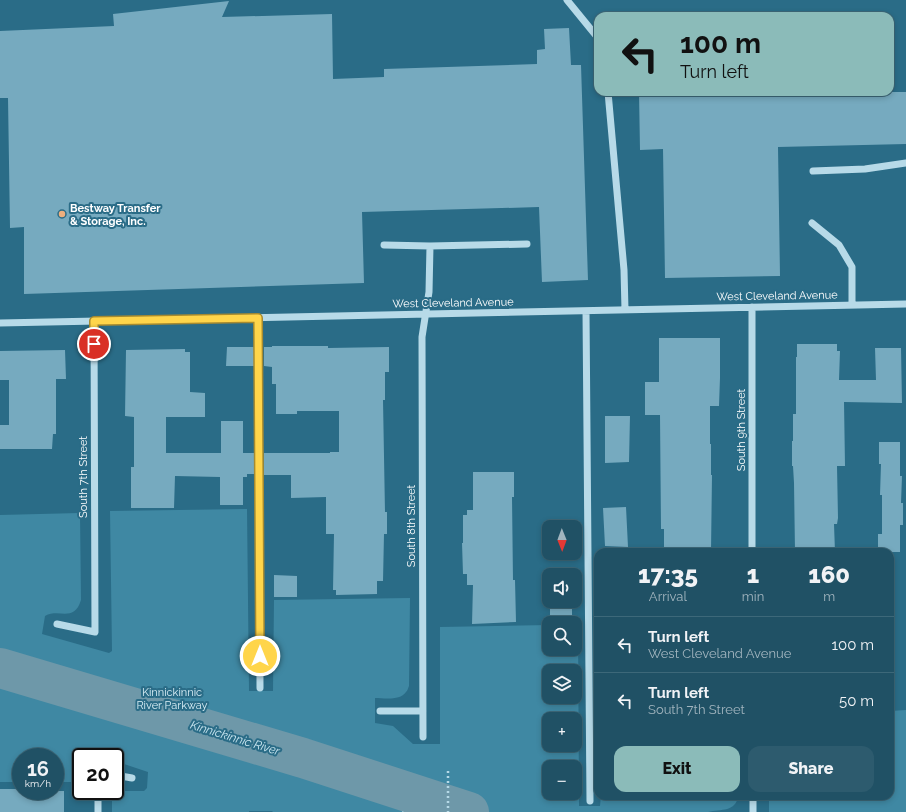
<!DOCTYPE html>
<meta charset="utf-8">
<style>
body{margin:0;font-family:Raleway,sans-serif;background:#2d5b6e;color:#f1f3f6;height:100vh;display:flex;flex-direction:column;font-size:15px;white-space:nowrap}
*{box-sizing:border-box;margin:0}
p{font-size:13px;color:#a2b5bf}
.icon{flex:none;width:22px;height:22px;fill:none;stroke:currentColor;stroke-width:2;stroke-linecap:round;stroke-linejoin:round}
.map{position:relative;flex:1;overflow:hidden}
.sheet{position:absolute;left:594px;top:548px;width:300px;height:252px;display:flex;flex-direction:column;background:#205165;border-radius:12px;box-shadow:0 2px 6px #0003,0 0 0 1px #3d6879}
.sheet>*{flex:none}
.guide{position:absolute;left:594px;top:12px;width:300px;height:84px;border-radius:12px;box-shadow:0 2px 6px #0003,0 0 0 1px #3d6879;background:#8bbbb9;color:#111;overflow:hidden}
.needle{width:26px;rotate:179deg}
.tools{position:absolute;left:542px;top:520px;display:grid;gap:8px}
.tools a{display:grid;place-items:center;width:40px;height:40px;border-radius:8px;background:#205165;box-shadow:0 2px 6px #0003,0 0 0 1px #3d6879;font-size:20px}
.speed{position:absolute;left:12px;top:748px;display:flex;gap:8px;font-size:20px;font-weight:700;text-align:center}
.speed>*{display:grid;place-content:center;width:52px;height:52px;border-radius:50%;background:#205165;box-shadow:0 2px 6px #0003,0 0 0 1px #3d6879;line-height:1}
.speed small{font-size:10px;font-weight:400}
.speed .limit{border:2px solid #111;border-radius:6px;background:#fff;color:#111}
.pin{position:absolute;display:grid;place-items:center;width:34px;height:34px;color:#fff;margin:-17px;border:2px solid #fff;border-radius:50%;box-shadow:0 1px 4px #0007}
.me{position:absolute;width:44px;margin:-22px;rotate:0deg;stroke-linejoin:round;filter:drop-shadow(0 0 3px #0008)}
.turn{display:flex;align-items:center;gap:14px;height:84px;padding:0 20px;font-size:18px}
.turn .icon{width:52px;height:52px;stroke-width:2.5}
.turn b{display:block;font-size:28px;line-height:34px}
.eta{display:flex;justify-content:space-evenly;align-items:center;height:68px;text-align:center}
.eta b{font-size:24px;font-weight:800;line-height:28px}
.action{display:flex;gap:8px;margin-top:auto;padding:8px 20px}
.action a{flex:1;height:46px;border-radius:12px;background:#8bbbb9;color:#111;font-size:16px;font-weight:800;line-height:46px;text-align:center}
.action a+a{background:#2d5b6e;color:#f1f3f6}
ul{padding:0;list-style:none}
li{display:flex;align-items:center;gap:12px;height:56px;padding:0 20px;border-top:1px solid #3d6879}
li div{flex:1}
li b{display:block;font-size:15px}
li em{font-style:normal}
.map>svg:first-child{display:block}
.green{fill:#3f88a3;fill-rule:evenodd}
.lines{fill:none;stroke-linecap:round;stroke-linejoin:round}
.stream{stroke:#acd8e8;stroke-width:7}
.river{stroke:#6e98a9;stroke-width:40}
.building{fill:#76aabf}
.path{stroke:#b7dae8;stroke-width:2.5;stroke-dasharray:2 3;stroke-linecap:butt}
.minor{stroke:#b7dae8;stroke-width:7}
.route-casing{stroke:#a68a30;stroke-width:10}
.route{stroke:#ffd54a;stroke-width:7}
.poi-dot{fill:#eeaf7e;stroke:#2a6c87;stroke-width:1.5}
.labels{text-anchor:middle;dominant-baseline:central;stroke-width:4;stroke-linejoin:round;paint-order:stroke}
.poi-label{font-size:11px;font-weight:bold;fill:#fff;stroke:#2a6c87;text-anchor:start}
.street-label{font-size:11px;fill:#fff;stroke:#2a6c87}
.park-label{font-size:11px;fill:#daeff6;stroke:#2a6c87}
.water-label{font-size:12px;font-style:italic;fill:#cbe7f1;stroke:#2a6c87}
</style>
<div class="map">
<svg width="906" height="812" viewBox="0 0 906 812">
<rect width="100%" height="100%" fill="#2a6c87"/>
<path class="green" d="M247 509 249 691H273L274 600 410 598 409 686C408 688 408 690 406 692 400 701 384 698 375 698V723L393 726 413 744H440V627L549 625V649H575V625H578L579 806H600L601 796H738C736 812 721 809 708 812H273L272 811H249V812H112V793L113 791H144L147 788 148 772 115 761V757H102L81 750V782H55V757H21V782H0V515L80 513 81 600C74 623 59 608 45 616L42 634 109 653 112 651 110 511ZM549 671H575V697H549ZM549 719H575V745H549ZM549 767H575V793H549Z
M906 710V812H769V796H890V711Z"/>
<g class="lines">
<path class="stream" d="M398 789 406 812"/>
<path class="river" d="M0 668 303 758 469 812"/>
</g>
<path class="building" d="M229 1 222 17 332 14 333 79 384 77V69L537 64V50L545 49 544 29 569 28 571 65H581L588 280 542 282 539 207 362 212 364 283 24 294V227L10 228 8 98H0V31L114 26 113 14Z
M639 92H906V144L778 147 780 276 665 278 663 149 640 150Z
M659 338H720V378L719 406H710V444H711V475H712L711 552H664V529H661L660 415H645V382H659Z
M797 344H837V351H840L839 380H876L875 348H901L902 403 844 402 845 466H837L838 518 837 524H834L835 552H795L794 483 793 466H792V441H793V414H796V357H797Z
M272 346H328V348L389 347V372H385V400H383L385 512H387V534H384L383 581H377V594L336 595V590H333L334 534H326V497L291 498V475H264V453H330V452H339V411H297V414H276V384H272V367L264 366V347H272Z
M227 347H254V366H226Z
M185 349V352H190V392L205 393V417H166V453H221V421H243V453H254V474H247V477H243V505H220V477L175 476 174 508H131V467H134V417L125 416 126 350Z
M65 350 66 379H56V434H53L52 449H0V425H9V380H0V351Z
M605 416H630L629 462 605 463Z
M879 442H900V476H902L901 503H903V525H900V552H878V534H882V495H880L881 464H879Z
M473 472H514V497H512L513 580H515L516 622 472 624 473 585H467V574H463L462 543H463V515H467V510H473Z
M626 507 628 547 605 546 603 508Z
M551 569H572V575H551Z
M274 575 297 576V597H274Z
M550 601H572V621H550Z
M0 789H21V791H64V812H0Z"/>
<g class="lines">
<path class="path" d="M448 771V812"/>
<path class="minor" d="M567 0 598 38
M608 92 624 270 625 310
M813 171 865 169 906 163
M812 223 839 245 852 267V305
M384 245 430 246 429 292 422 337 423 737
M430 246 527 244
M752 307V552
M586 311 590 801
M259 318 260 688
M0 323 906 304
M57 624 95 632 94 321
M380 711H423
M115 775 132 778
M98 791V812
M753 796V812"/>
</g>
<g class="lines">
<defs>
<path id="route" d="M94 344V321L258 318 260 656"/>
</defs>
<use href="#route" class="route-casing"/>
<use href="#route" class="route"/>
</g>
<circle class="poi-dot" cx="62" cy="214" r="4"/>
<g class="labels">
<g class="poi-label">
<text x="70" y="208">Bestway Transfer<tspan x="70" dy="13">&amp; Storage, Inc.</tspan></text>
</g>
<g class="street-label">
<text transform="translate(777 296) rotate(-1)">West Cleveland Avenue</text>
<text transform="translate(453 303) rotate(-1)">West Cleveland Avenue</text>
<text transform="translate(741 430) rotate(-90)">South 9th Street</text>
<text transform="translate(83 477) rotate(-90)">South 7th Street</text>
<text transform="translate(411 526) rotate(-90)">South 8th Street</text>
</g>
<g class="park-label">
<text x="172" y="692">Kinnickinnic<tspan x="172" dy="13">River Parkway</tspan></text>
</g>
<g class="water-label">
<text transform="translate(235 738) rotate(17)">Kinnickinnic River</text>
</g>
</g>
</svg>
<div class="tools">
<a><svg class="needle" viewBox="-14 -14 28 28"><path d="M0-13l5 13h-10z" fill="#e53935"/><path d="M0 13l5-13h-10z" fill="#a2b5bf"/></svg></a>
<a><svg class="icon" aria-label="sound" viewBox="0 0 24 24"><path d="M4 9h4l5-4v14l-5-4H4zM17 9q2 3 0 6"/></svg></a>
<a><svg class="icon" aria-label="search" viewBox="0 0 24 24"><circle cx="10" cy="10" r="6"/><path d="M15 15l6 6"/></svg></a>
<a><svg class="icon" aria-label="layers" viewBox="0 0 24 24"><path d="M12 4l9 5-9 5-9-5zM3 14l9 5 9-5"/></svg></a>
<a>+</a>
<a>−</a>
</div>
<div class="speed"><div>16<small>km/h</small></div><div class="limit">20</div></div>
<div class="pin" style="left:94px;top:344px;background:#d93025"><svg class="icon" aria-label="arrive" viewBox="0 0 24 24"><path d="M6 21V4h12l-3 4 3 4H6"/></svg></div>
<svg class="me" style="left:260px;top:656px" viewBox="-20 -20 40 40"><circle r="17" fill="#ffd54a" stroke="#fff" stroke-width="3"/><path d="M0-11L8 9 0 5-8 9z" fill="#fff"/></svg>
<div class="guide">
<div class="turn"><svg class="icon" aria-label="left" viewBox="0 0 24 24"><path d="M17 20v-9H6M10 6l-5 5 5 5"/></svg><div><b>100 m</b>Turn left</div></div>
</div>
<section class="sheet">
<div class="eta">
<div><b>17:35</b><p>Arrival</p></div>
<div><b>1</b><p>min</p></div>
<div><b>160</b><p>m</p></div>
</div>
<ul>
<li><svg class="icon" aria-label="left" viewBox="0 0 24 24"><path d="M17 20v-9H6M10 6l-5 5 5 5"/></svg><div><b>Turn left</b><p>West Cleveland Avenue</p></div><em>100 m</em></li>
<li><svg class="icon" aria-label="left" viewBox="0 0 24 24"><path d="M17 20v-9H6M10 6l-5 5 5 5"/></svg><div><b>Turn left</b><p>South 7th Street</p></div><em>50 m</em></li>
</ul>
<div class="action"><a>Exit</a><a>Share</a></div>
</section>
</div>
